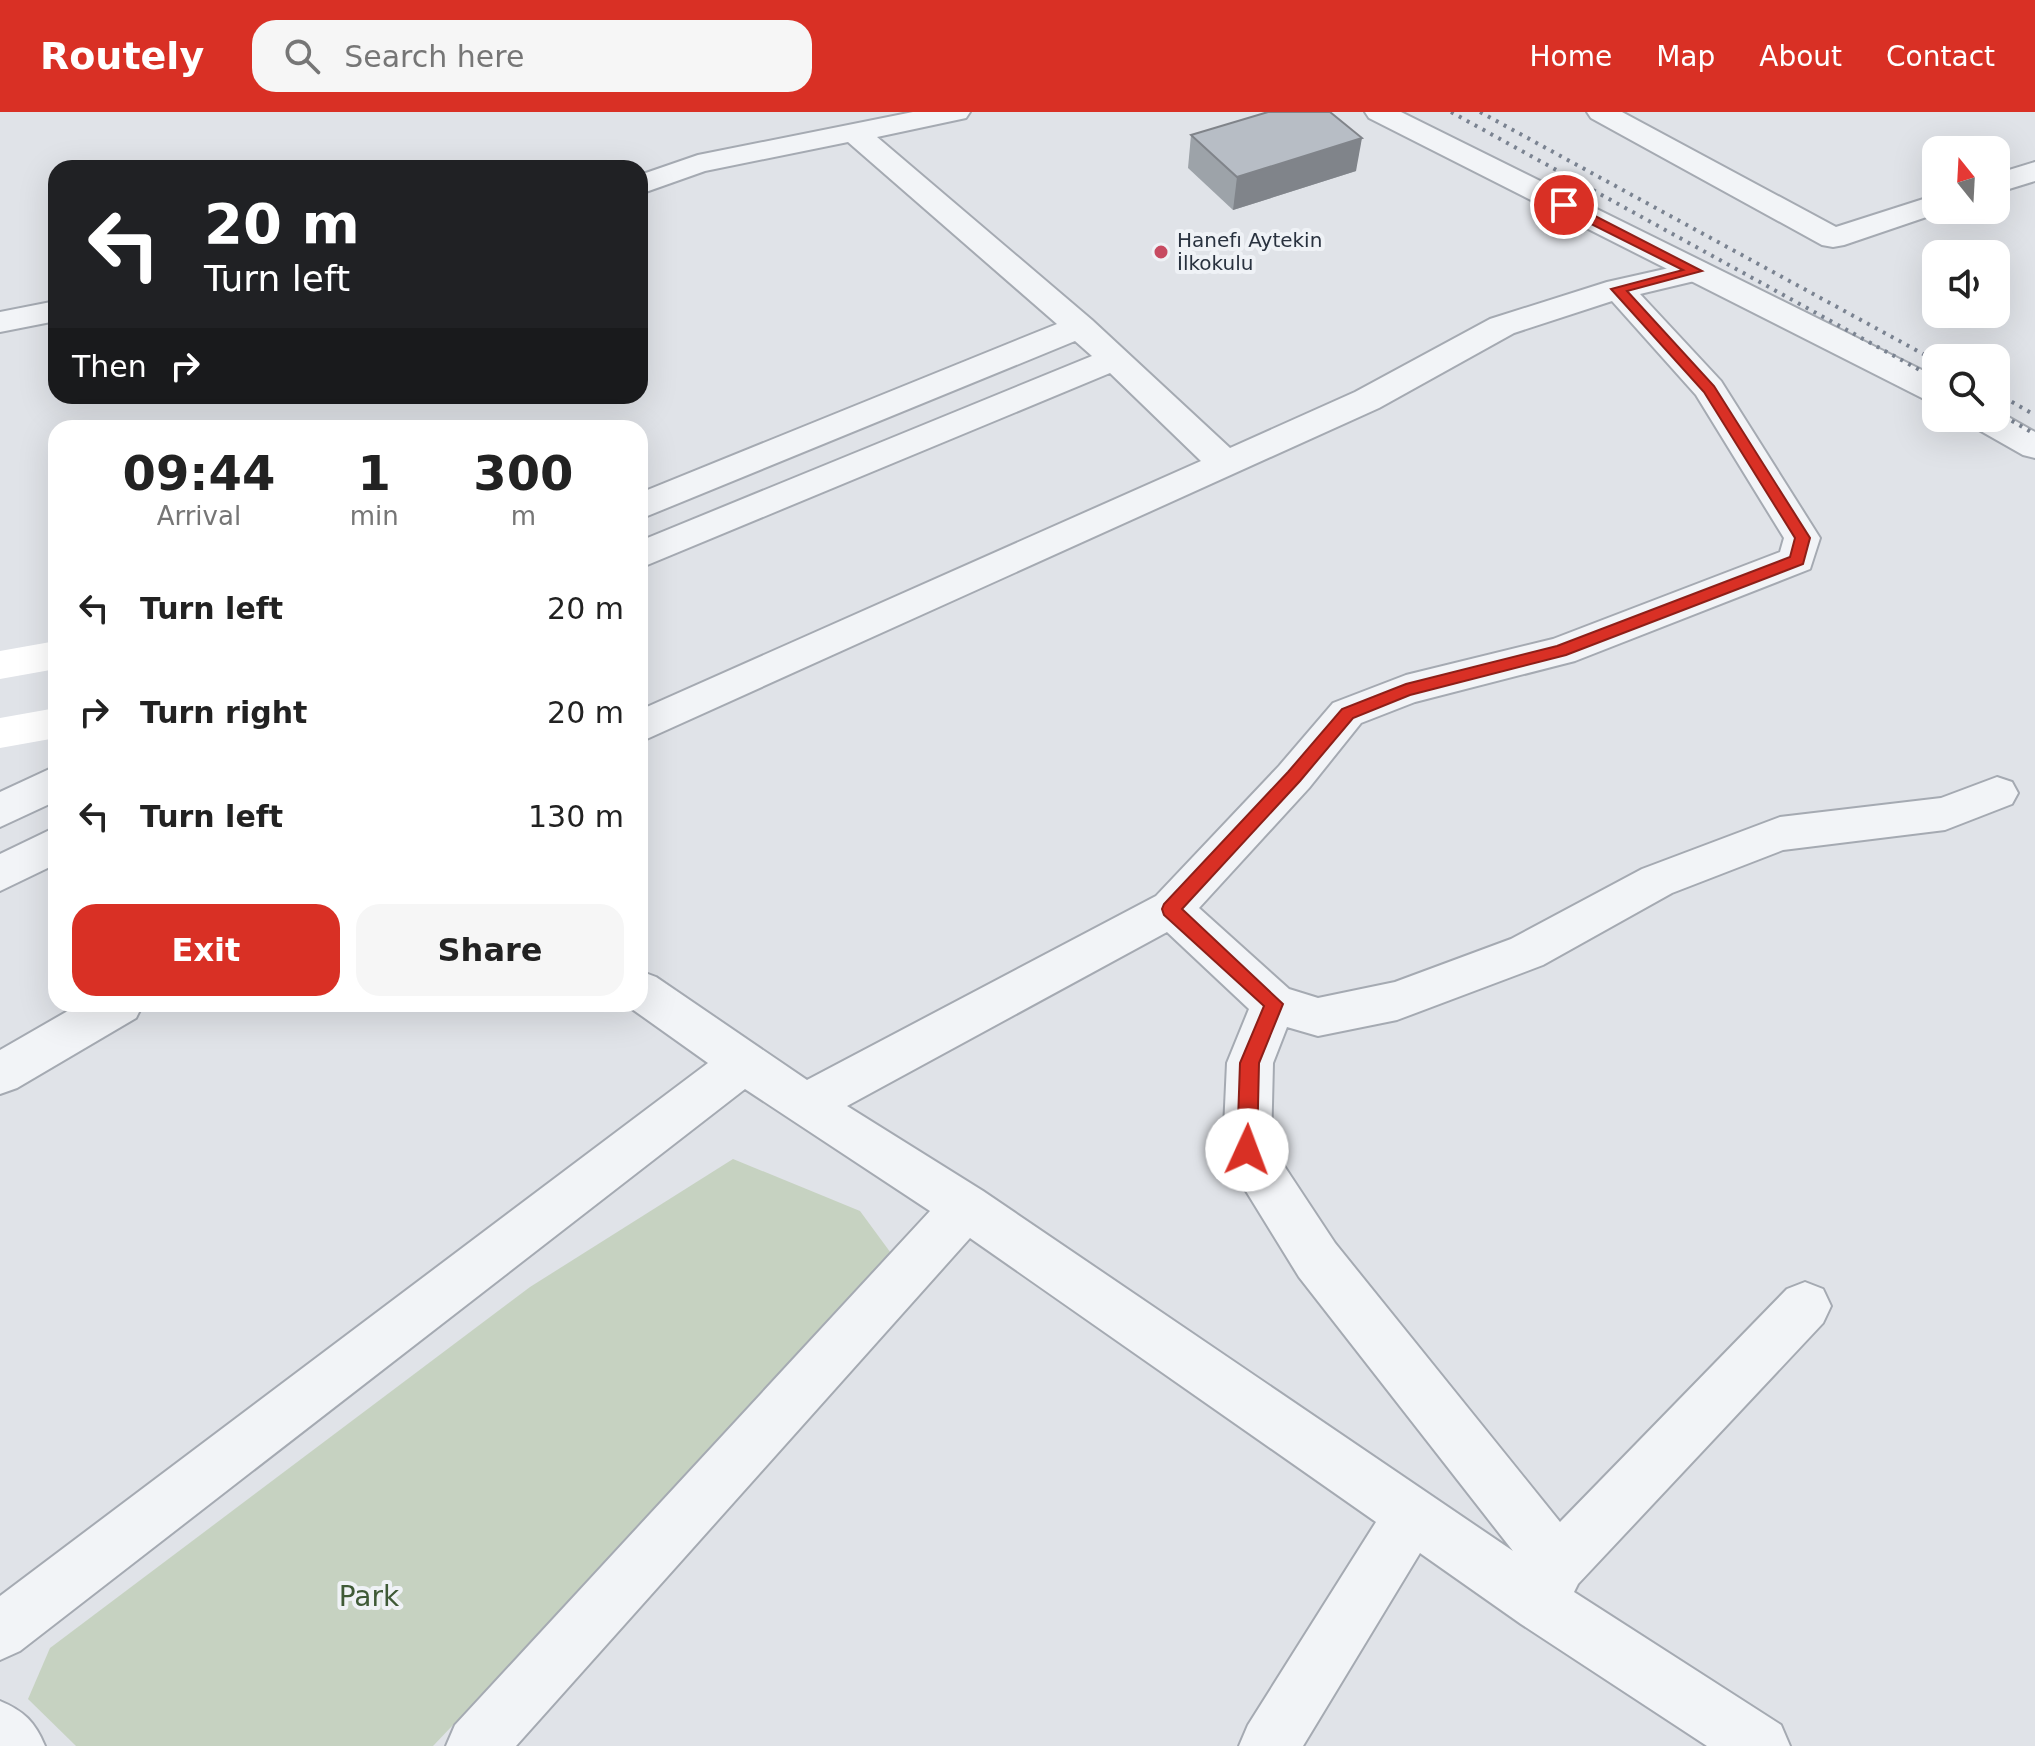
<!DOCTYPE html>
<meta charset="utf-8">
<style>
body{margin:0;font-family:"DejaVu Sans",sans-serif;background:#f6f6f6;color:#222;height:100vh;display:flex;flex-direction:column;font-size:30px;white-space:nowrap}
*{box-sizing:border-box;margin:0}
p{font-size:26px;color:#767676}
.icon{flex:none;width:44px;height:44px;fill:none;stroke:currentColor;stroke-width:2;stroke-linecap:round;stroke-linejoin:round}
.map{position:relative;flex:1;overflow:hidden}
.details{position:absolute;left:48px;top:308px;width:600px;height:592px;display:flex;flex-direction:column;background:#fff;border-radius:24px;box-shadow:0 8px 32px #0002}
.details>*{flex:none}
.hud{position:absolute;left:48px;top:48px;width:600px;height:244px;border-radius:24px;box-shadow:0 8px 32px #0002;background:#202124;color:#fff;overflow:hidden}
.needle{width:52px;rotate:342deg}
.buttons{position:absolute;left:1922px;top:24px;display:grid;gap:16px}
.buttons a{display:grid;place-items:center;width:88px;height:88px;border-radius:16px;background:#fff;box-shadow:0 8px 32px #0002;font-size:40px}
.pin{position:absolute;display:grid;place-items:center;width:68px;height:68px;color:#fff;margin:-34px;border:4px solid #fff;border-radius:50%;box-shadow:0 2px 8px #0007}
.me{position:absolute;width:88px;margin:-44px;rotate:2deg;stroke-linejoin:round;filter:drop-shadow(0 0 6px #0008)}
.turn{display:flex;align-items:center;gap:28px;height:168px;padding:0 24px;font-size:36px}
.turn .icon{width:104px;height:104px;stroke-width:2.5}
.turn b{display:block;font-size:56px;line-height:68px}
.then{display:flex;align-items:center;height:76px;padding:0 24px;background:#0003;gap:16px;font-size:30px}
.eta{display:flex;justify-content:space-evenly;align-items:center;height:136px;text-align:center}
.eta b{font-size:48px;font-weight:800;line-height:56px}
.cta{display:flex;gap:16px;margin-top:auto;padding:16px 24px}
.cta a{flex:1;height:92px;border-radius:24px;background:#d93025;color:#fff;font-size:32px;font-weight:800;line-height:92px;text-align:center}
.cta a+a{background:#f6f6f6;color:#222}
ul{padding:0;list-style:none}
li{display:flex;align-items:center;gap:24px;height:104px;padding:0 24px}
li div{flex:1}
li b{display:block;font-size:30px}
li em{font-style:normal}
header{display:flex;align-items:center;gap:48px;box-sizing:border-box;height:112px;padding:0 40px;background:#d93025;color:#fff}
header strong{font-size:38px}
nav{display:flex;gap:44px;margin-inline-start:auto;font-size:28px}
.search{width:560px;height:72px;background:#f6f6f6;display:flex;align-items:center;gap:20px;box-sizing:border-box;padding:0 28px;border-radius:24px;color:#767676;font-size:30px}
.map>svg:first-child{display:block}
.green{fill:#c6d2c1}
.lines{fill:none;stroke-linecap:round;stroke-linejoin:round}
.minor-casing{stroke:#a5aab2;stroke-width:4}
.tertiary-casing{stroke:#a5aab2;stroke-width:4}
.minor{fill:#f2f4f7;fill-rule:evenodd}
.tertiary{fill:#f2f4f7;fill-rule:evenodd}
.secondary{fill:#fff;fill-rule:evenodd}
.rail{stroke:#7a8391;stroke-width:4;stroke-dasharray:3 6;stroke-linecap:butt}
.wall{fill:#9da3a9}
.shaded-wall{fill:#80848a}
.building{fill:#b7bdc5;stroke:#80848a;stroke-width:2}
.route{fill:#d93025;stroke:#8d1f18;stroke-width:2}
.poi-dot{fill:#c74b61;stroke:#eff2f6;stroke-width:3}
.labels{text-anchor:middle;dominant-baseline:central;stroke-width:8;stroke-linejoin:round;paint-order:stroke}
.far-poi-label{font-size:20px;fill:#29323f;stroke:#eff2f6;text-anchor:start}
.near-park-label{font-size:28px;fill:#3f5a37;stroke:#eff2f6}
</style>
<header>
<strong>Routely</strong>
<div class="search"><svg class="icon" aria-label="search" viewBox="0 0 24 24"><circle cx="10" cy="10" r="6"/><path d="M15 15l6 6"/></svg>Search here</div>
<nav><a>Home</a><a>Map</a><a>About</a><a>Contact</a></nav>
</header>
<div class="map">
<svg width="2035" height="1634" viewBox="0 0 2035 1634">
<rect width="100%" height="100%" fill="#e0e3e8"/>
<path class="green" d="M733 1047 860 1099 896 1148 433 1634H76L28 1587 50 1536 530 1175Z"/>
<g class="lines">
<defs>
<path id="minor" d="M913 0H970L966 6 877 25 1092 208 1230 336 1355 280 1490 207 1607 170 1696 150 1707 152 1712 159 1707 166 1640 182 1721 269 1820 426 1810 457 1575 549 1415 590 1361 611 1309 676 1199 796 1289 877 1318 886 1395 870 1511 827 1642 757 1780 705 1941 686 1997 665 2012 670 2018 681 2012 692 1945 718 1783 738 1672 781 1543 853 1397 908 1318 924 1287 915 1273 951 1271 1034 1335 1131 1560 1410 1787 1177 1805 1170 1823 1177 1831 1194 1823 1211 1578 1472 1574 1480 1781 1613 1790 1634H1707L1521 1512 1420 1441 1303 1634H1239L1248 1613 1376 1410 970 1126 516 1634H446L455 1613 930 1099 745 977 20 1539 0 1548V1484L708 951 625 892H640V859L656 865 807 968 1156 784 1279 654 1333 591 1406 563 1553 527 1780 440 1784 426 1696 283 1612 189 1514 221 1379 296 640 630V598L1201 349 1110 261 640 456V429L1092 244 1075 229 640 407V381L1057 212 848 30 705 59 640 82V63L698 43ZM1167 820 1249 897 1227 951 1223 1038 1230 1053 1299 1165 1513 1439 983 1079 847 994Z
M56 189V209L0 220V200Z
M80 892H143L136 906 17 976 0 982V938Z
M0 1589C24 1599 35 1610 45 1634H0Z"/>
<path id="tertiary" d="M1365 0H1401L1936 265V290L1924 287 1369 6Z
M1587 0H1622L1836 115 1936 83V98H1947L1844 133 1833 135 1822 133 1591 6Z
M2035 50V69L1996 81V62Z
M1996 298 2035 320V346L2023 343 1972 314 1967 306H1996Z
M56 654V689L0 715V680Z
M56 715V752L0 779V742Z"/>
</defs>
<use href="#minor" class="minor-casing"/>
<use href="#tertiary" class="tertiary-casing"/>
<use href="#minor" class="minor"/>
<use href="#tertiary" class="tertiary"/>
<path class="secondary" d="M56 529V557L0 567V539Z
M56 596V626L0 636V606Z"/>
<path class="rail" d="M1451 0 1936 267
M1480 0 1936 249
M1996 281 2035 303
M1996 300 2035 322"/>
</g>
<path class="wall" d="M1191 23 1356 59 1233 98 1188 56Z"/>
<path class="shaded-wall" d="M1362 26 1356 59 1233 98 1237 65Z"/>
<path class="building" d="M1268 0H1330L1362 26 1237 65 1191 23Z"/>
<path class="route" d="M1559 90H1568L1702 159 1627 179 1714 274 1810 426 1803 452 1566 543 1410 583 1353 606 1300 669 1182 797 1283 892 1259 951 1257 1038 1254 1045 1247 1047 1240 1045 1237 1038 1240 951 1264 894 1164 803 1162 797 1164 792 1288 660 1342 597 1406 572 1557 534 1790 445 1795 426 1704 280 1611 177 1683 158 1559 96Z"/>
<circle class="poi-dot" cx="1161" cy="140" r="8"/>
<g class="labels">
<g class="far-poi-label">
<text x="1177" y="128">Hanefı Aytekin<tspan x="1177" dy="23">İlkokulu</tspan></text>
</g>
<g class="near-park-label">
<text x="369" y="1484">Park</text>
</g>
</g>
</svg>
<div class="buttons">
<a><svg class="needle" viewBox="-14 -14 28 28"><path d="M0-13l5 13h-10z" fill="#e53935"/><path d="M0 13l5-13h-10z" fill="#767676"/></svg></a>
<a><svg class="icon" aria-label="sound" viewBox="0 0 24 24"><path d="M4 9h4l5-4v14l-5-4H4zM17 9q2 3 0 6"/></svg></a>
<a><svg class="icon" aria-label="search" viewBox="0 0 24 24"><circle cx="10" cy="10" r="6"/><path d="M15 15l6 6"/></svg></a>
</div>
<div class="pin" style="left:1564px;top:93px;background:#d93025"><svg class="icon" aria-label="arrive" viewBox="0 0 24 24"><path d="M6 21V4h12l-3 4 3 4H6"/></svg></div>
<svg class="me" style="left:1247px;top:1038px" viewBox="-20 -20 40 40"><circle r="19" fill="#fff"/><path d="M0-13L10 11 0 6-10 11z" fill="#d93025"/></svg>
<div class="hud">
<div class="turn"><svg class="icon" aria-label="left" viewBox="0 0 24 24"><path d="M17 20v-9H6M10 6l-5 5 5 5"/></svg><div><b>20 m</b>Turn left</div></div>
<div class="then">Then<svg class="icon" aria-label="right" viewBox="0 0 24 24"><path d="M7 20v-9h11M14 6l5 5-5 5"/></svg></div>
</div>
<section class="details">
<div class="eta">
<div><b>09:44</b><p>Arrival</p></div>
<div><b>1</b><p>min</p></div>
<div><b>300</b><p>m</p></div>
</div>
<ul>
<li><svg class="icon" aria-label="left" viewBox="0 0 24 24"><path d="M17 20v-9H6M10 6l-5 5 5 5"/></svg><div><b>Turn left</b></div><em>20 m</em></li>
<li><svg class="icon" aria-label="right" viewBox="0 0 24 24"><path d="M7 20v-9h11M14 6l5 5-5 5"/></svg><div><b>Turn right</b></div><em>20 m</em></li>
<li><svg class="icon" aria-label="left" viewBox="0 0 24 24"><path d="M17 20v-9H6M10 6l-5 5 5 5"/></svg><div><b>Turn left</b></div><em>130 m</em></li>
</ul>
<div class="cta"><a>Exit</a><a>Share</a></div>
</section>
</div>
